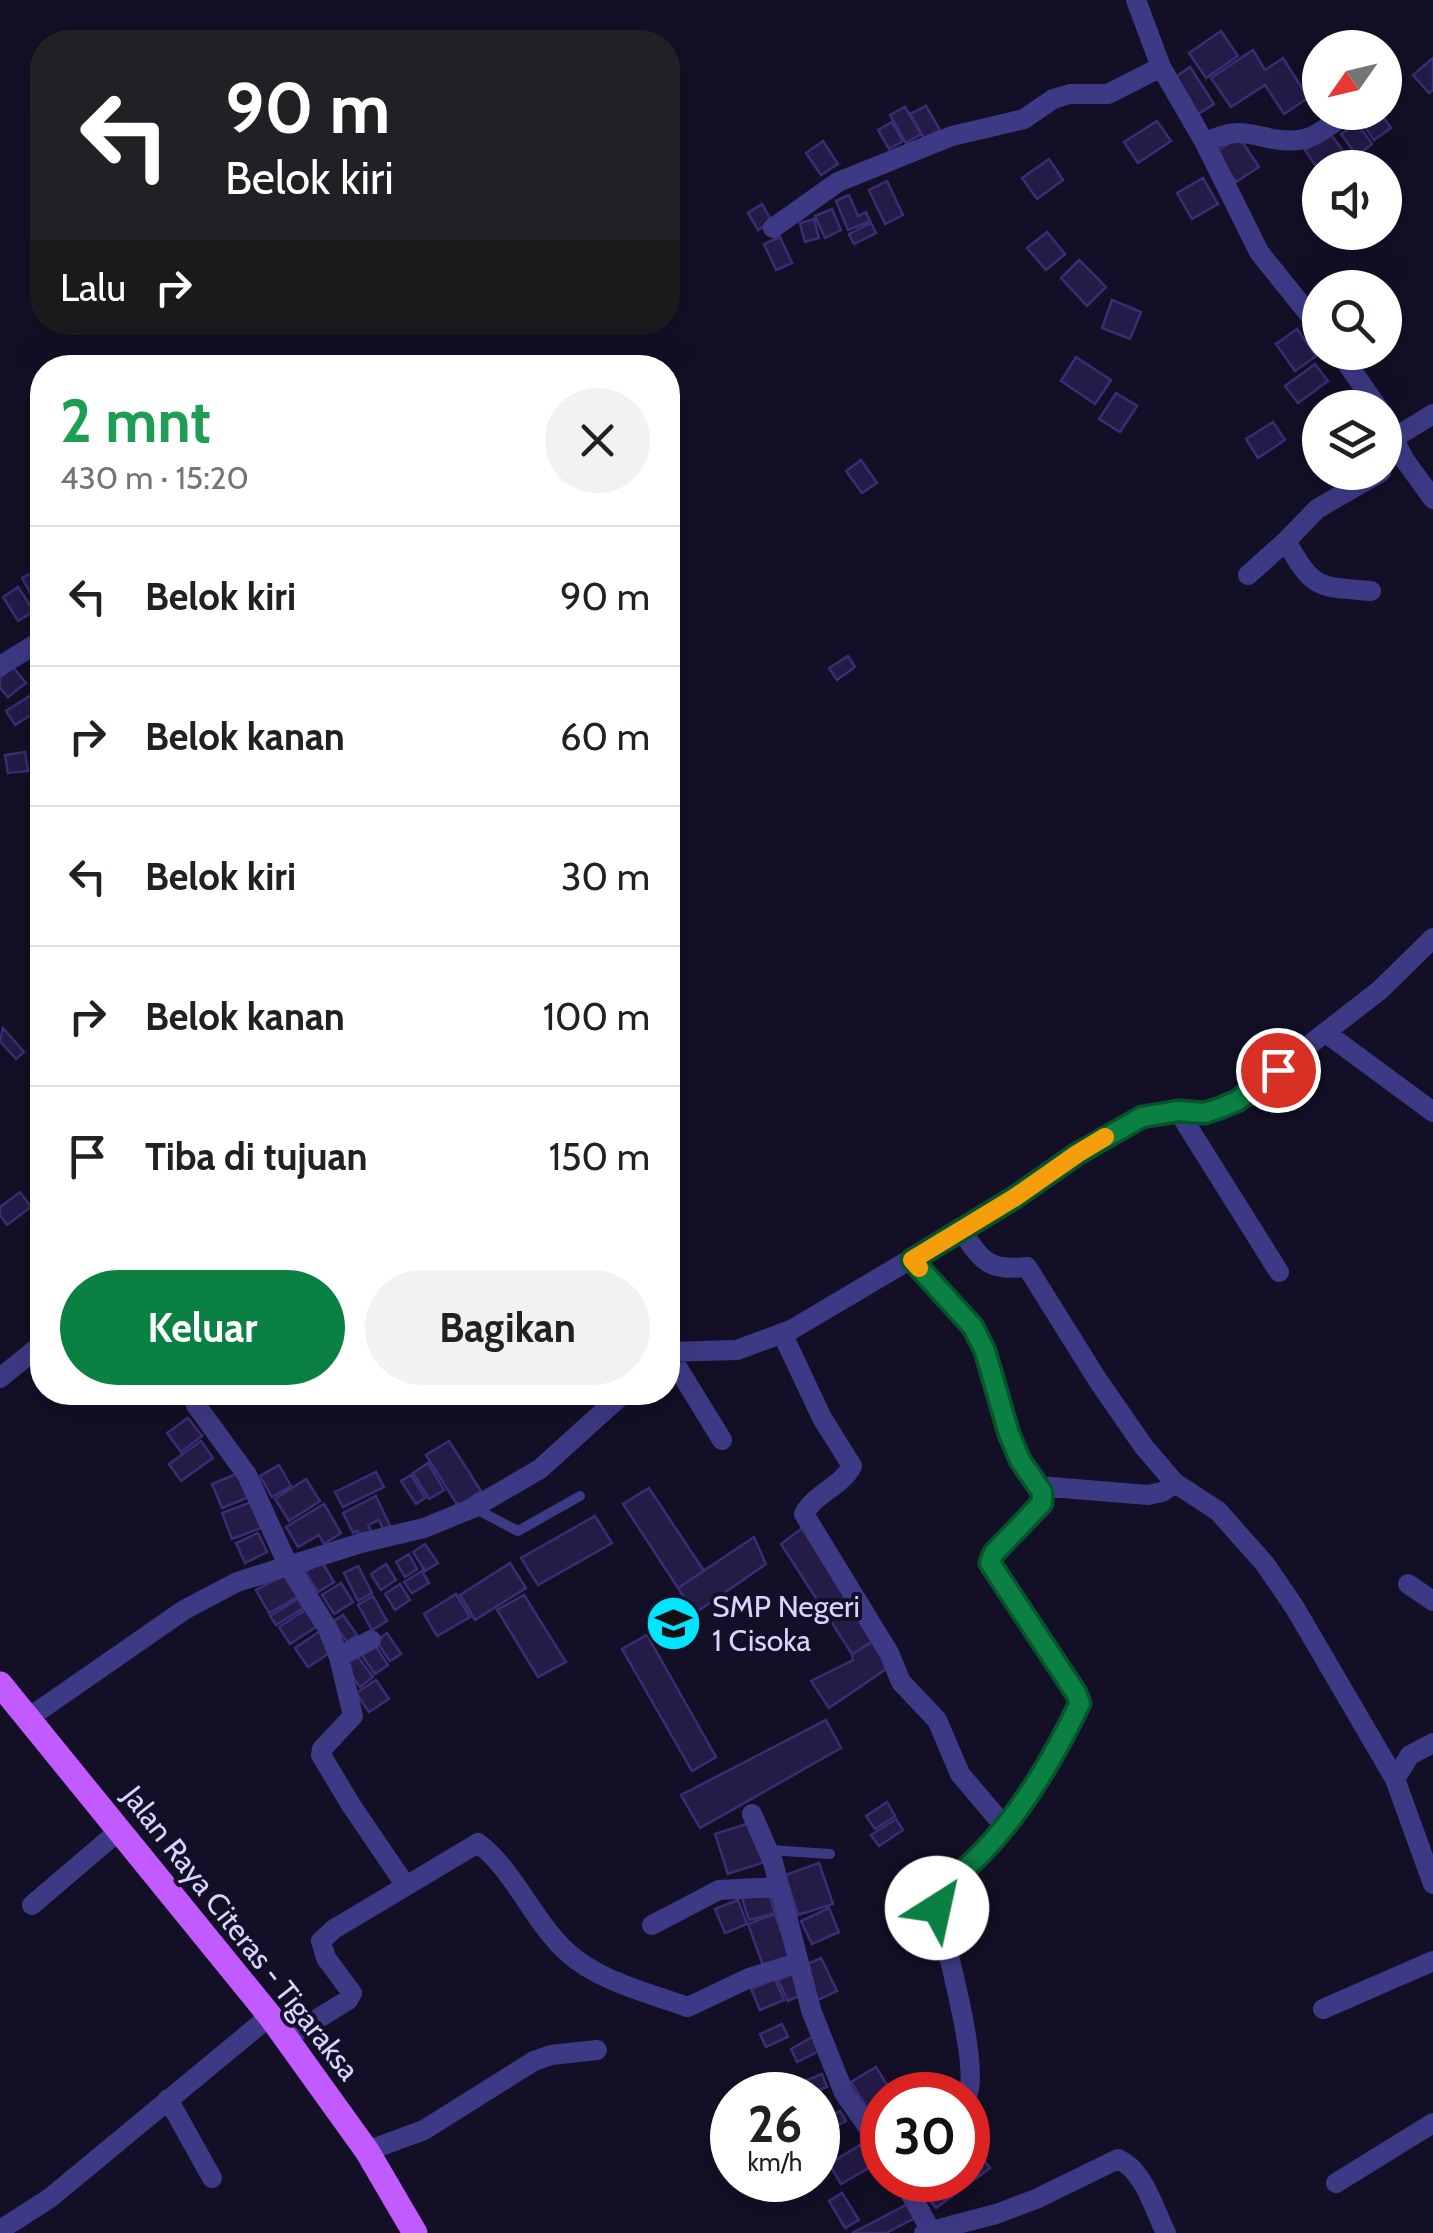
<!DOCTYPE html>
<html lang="id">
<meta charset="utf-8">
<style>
body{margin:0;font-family:Cabin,sans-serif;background:#f2f2f2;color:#202124;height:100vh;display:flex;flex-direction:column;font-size:38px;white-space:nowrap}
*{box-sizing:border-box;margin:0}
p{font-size:32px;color:#757577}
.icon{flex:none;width:55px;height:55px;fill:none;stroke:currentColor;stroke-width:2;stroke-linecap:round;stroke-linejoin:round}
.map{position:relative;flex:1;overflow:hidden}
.details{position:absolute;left:30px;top:355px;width:650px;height:1050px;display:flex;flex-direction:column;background:#fff;border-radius:40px;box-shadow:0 10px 40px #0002}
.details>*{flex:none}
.banner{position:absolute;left:30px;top:30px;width:650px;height:305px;border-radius:40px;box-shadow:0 10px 40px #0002;background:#202124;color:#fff;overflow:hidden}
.needle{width:65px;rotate:236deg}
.controls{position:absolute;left:1302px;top:30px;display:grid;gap:20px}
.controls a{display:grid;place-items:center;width:100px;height:100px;border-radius:50%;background:#fff;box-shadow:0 10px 40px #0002;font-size:50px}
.speed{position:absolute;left:710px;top:2072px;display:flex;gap:20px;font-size:50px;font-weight:700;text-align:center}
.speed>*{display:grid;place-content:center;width:130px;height:130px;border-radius:50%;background:#fff;box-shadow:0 10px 40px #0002;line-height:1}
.speed small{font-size:25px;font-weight:400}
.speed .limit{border:15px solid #d22;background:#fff;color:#111}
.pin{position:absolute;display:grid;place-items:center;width:85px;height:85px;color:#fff;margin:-42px;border:5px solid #fff;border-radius:50%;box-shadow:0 2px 10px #0007}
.me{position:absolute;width:110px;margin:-55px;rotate:35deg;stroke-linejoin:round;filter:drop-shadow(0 0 8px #0008)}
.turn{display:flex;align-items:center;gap:35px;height:210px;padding:0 30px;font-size:45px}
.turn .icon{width:130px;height:130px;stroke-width:2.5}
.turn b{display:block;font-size:70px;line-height:85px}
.then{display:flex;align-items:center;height:95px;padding:0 30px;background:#0003;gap:20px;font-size:38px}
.round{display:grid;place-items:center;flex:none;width:105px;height:105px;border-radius:52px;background:#f2f2f2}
.overview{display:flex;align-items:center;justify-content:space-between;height:170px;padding:0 30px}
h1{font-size:60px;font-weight:800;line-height:75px;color:#1e9e55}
.primary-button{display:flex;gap:20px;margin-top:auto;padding:20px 30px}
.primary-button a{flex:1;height:115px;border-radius:60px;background:#0b8043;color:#fff;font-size:40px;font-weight:800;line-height:115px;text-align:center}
.primary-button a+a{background:#f2f2f2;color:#202124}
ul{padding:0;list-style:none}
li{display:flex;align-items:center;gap:30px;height:140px;padding:0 30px;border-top:2px solid #e0e0e0}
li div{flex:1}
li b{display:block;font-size:38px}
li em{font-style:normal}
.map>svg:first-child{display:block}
.building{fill:#241b47;stroke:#3b2d73;stroke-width:2.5}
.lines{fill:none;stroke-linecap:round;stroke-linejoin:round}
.lane{stroke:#3d3a85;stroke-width:10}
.street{stroke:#3d3a85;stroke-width:20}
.primary{stroke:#c25bff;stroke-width:25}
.route-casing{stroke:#07532c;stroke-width:25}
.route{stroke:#0b8043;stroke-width:18}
.slow{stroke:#f59e0b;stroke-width:18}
.labels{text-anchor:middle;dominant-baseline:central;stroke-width:8;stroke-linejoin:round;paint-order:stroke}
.poi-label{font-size:30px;fill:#d9d4ff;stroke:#130f26;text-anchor:start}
.street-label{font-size:30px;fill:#d9d4ff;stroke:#130f26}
</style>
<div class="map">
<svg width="1433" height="2233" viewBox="0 0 1433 2233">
<rect width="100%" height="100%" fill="#130f26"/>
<path class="building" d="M1221 31 1238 56 1206 78 1189 53Z
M1253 50 1265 70 1283 58 1308 98 1284 114 1265 85 1231 107 1211 78Z
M1433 58V90L1429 93 1413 75Z
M1190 67 1214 104 1195 116 1171 80Z
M926 106 940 130 924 138 910 114Z
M905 107 921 134 906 143 890 115Z
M1380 112 1391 128 1374 140 1356 114Z
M1157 121 1171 141 1138 163 1124 142Z
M892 122 903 141 889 149 878 130Z
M1357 123 1372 144 1357 156 1341 134Z
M1330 133 1346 155 1328 168H1320V172L1305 150Z
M1239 137 1259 167 1236 182 1216 152Z
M823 141 838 164 821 175 806 153Z
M1049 159 1063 180 1037 199 1022 178Z
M1203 178 1218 204 1192 219 1177 193Z
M887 181 903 215 885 224 869 190Z
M849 195 858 216 866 212 870 221 848 230 836 201Z
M762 204 772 222 758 230 748 213Z
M832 209 841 230 825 238 815 216Z
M814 219 819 238 805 242 800 223Z
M871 223 876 233 854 244 849 234Z
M1047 232 1065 254 1046 270 1027 248Z
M780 237 792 263 776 270 764 244Z
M1079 260 1106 287 1087 306 1061 278Z
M1112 300 1141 312 1130 339 1102 328Z
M1297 329 1316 356 1295 371 1276 344Z
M1076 357 1111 380 1095 404 1061 381Z
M1315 364 1328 381 1298 403 1285 386Z
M1116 393 1137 406 1120 432 1099 419Z
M1273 422 1285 440 1258 458 1246 439Z
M861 460 877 483 862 493 846 471Z
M42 567V587L31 594 22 578Z
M18 587 34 611 18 621 3 597Z
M848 656 855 667 837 680 829 668Z
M13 667 26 683 8 697 0 688V678Z
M39 690 42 708 15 725 6 711Z
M25 752 28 771 8 773 5 755Z
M3 1028 24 1052 16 1059 0 1041Z
M20 1192 31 1207 7 1225 0 1215V1207Z
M188 1418 202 1436 181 1452 167 1433Z
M201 1441 213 1458 181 1481 169 1464Z
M449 1441 481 1491 458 1506 426 1455Z
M428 1463 444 1490 429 1499 413 1473Z
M279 1465 291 1486 272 1497 260 1476Z
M376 1472 384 1487 343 1507 335 1492Z
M239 1473 249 1497 222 1508 212 1484Z
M411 1475 425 1498 416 1504 401 1481Z
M306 1479 320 1501 289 1521 275 1499Z
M649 1488 704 1571 678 1588 623 1504Z
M376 1496 391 1528 384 1531 379 1520 368 1525 372 1533 361 1538 357 1531 353 1533 343 1513Z
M251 1502 261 1528 232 1539 222 1513Z
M324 1504 341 1533 324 1544 319 1535 298 1547 286 1527Z
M595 1516 612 1543 538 1585 521 1558Z
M805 1526 877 1639 852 1654 781 1544Z
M258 1533 267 1552 245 1563 236 1543Z
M754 1537 766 1564 694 1614 678 1588Z
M425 1544 438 1563 425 1571 413 1552Z
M409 1554 417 1569 405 1577 396 1562Z
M322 1562 334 1582 318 1592 305 1572Z
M510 1563 526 1588 475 1620 460 1595Z
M386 1564 396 1580 381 1590 371 1574Z
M358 1566 372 1593 358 1601 344 1573Z
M422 1571 429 1583 412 1593 404 1582Z
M286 1574 299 1596 269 1613 256 1590Z
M341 1583 353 1602 334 1614 322 1595Z
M400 1584 410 1600 395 1610 385 1594Z
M456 1594 470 1617 437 1636 424 1614Z
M524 1595 566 1662 538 1677 497 1610Z
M373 1596 387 1621 372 1630 358 1605Z
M298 1599 303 1608 276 1625 270 1616Z
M308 1608 319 1625 290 1644 279 1627Z
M343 1615 357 1635 347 1642 332 1622Z
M320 1631 333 1651 308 1667 295 1648Z
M387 1633 401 1654 390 1661 376 1641Z
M647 1635 716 1757 692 1771 622 1649Z
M877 1639 892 1665 829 1708 811 1681 853 1660 852 1654Z
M373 1642 388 1665 375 1674 359 1651Z
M355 1653 373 1677 360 1687 342 1662Z
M376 1680 389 1699 369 1712 356 1693Z
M826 1720 841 1748 700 1828 681 1795Z
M887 1802 895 1816 875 1829 866 1816Z
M896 1819 903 1830 879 1846 871 1835Z
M755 1821 768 1861 728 1874 715 1834Z
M819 1863 833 1904 798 1915 785 1875Z
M768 1891 775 1913 749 1920 742 1898Z
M738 1900 747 1924 725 1933 715 1909Z
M829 1908 839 1932 812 1944 801 1921Z
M775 1914 792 1962 765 1971 748 1924Z
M821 1958 837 1991 816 2001 801 1967Z
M794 1973 803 1994 788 2001 778 1980Z
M775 1979 784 2000 760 2010 751 1989Z
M782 2024 788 2037 766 2047 760 2034Z
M814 2036 821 2050 797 2062 791 2049Z
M876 2067 892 2093 882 2095V2099L867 2108 851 2082Z
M822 2074 827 2087 805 2095 800 2083Z
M840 2111 846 2121 825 2132 819 2122Z
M860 2145 872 2166 841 2184 829 2164Z
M978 2152 990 2168 936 2208 924 2192 940 2180H968V2160Z
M842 2193 859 2220 845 2228 829 2201Z
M910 2203 917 2217 886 2233H852Z"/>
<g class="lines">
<path class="lane" d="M474 1508 518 1531 580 1496
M769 1850 830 1854"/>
<path class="street" d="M1136 0 1161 67 1205 143 1259 252 1320 328
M1205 143C1247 120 1258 144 1298 140 1314 139 1328 126 1341 118
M773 228 838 182 952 136 1024 119 1053 99 1070 94H1108L1161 67
M1339 352 1378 408
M1385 421 1404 459 1433 499
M1394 438 1433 414
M1248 575 1286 541
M1371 591C1317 587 1313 589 1286 541L1317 509 1381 472
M0 666 42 640
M1326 1033 1433 1112
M1178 1111 1279 1272
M961 1230C982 1261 988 1271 1027 1267L1097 1379 1144 1447 1175 1483 1218 1511 1265 1564 1295 1608 1395 1779 1433 1884
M911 1260 973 1327 985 1351 1009 1434 1020 1460 1043 1491V1503L994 1553 991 1563 1076 1693 1079 1703 1030 1794 997 1838 938 1894 937 1909C945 1941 981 2071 967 2095
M782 1333 822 1418 852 1466C842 1486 814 1494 804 1514L889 1653 901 1682 937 1720 960 1774 1005 1827
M668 1352 737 1350 791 1330 1014 1198 1077 1153 1142 1117 1178 1111 1205 1113 1237 1101 1380 990 1433 938
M668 1352 722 1440
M0 1378 42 1344
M193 1392 196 1405 247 1475 288 1565 328 1629 339 1657 371 1640
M1039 1486 1148 1495 1162 1492 1175 1483
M1408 1584 1433 1601
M339 1657 353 1716 322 1749 321 1755 351 1805 406 1886
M27 1719 184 1610 237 1582 361 1543 424 1528 473 1508 540 1469 625 1392
M1395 1779 1410 1755 1433 1743
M752 1814 773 1862 811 2010 844 2093 882 2147
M32 1905 120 1830
M652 1925 719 1890 778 1887
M1323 2009 1433 1961
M285 2039 348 2000 352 1993 326 1958 321 1941 334 1929 478 1843C514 1870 533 1921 567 1952 598 1981 649 1993 688 2007L749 1978 797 1963
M168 2099 212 2178
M367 2151 424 2130 534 2061 551 2055 597 2050
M903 2180 931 2231
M1336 2183 1433 2123
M0 2230 50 2198 270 2016
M924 2233 996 2214 1036 2199 1118 2159C1144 2170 1154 2209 1166 2233"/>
<path class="primary" d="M0 1684 270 2016 367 2151 415 2233"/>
</g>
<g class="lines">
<defs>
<path id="route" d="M937 1908 938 1894 942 1888C1004 1842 1047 1772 1080 1703L1076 1693 990 1563 994 1553 1042 1503V1492L1020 1460 1009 1434 985 1351 973 1327 912 1260 1014 1198 1077 1154 1142 1117 1178 1111 1205 1113 1220 1108 1237 1101 1278 1070"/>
</defs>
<use href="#route" class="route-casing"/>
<use href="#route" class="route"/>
<path class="slow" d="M919 1268 912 1260 1014 1198 1077 1154 1105 1137"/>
</g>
<defs>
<symbol id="school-disc" viewBox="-11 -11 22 22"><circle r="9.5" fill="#00e5ff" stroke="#130f26"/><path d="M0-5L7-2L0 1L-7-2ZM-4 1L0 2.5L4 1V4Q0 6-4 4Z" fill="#111"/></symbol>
</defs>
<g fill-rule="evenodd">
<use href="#school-disc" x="642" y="1592" width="63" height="63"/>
</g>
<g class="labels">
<g class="poi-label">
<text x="712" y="1606">SMP Negeri<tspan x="712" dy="34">1 Cisoka</tspan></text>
</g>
<g class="street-label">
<text transform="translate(241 1933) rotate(52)">Jalan Raya Citeras - Tigaraksa</text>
</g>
</g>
</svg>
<div class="controls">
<a><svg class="needle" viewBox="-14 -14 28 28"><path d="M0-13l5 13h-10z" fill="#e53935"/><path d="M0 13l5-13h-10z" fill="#757577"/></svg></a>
<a><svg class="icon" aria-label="sound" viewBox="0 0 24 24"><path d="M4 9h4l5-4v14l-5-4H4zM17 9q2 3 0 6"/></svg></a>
<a><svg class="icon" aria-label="search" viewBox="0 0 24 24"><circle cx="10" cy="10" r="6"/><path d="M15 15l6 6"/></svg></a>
<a><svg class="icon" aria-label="layers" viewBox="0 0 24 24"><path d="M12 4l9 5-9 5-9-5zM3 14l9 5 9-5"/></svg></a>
</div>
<div class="speed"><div>26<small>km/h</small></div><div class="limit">30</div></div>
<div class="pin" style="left:1278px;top:1070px;background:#d93025"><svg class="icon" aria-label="arrive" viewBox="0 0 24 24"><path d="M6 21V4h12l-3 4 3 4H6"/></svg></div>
<svg class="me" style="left:937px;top:1908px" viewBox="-20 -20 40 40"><circle r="19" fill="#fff"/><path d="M0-13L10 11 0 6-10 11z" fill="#0b8043"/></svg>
<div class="banner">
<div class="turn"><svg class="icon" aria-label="left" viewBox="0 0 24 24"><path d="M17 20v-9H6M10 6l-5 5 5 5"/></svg><div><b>90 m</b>Belok kiri</div></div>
<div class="then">Lalu<svg class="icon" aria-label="right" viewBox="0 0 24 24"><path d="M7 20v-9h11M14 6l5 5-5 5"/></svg></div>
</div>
<section class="details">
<div class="overview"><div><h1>2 mnt</h1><p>430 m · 15:20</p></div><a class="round"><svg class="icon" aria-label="close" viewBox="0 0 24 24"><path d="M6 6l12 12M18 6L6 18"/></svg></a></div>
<ul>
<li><svg class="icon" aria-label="left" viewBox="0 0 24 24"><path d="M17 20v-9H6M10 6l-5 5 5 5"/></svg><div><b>Belok kiri</b></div><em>90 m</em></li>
<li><svg class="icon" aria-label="right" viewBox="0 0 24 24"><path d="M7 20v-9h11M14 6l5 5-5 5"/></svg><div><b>Belok kanan</b></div><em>60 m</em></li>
<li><svg class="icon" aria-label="left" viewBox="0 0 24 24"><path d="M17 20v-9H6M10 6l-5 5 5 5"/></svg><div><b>Belok kiri</b></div><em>30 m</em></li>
<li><svg class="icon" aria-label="right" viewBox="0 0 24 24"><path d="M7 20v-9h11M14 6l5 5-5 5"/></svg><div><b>Belok kanan</b></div><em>100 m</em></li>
<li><svg class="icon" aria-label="arrive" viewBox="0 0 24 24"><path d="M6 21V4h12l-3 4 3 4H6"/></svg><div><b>Tiba di tujuan</b></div><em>150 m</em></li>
</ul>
<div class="primary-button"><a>Keluar</a><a>Bagikan</a></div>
</section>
</div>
